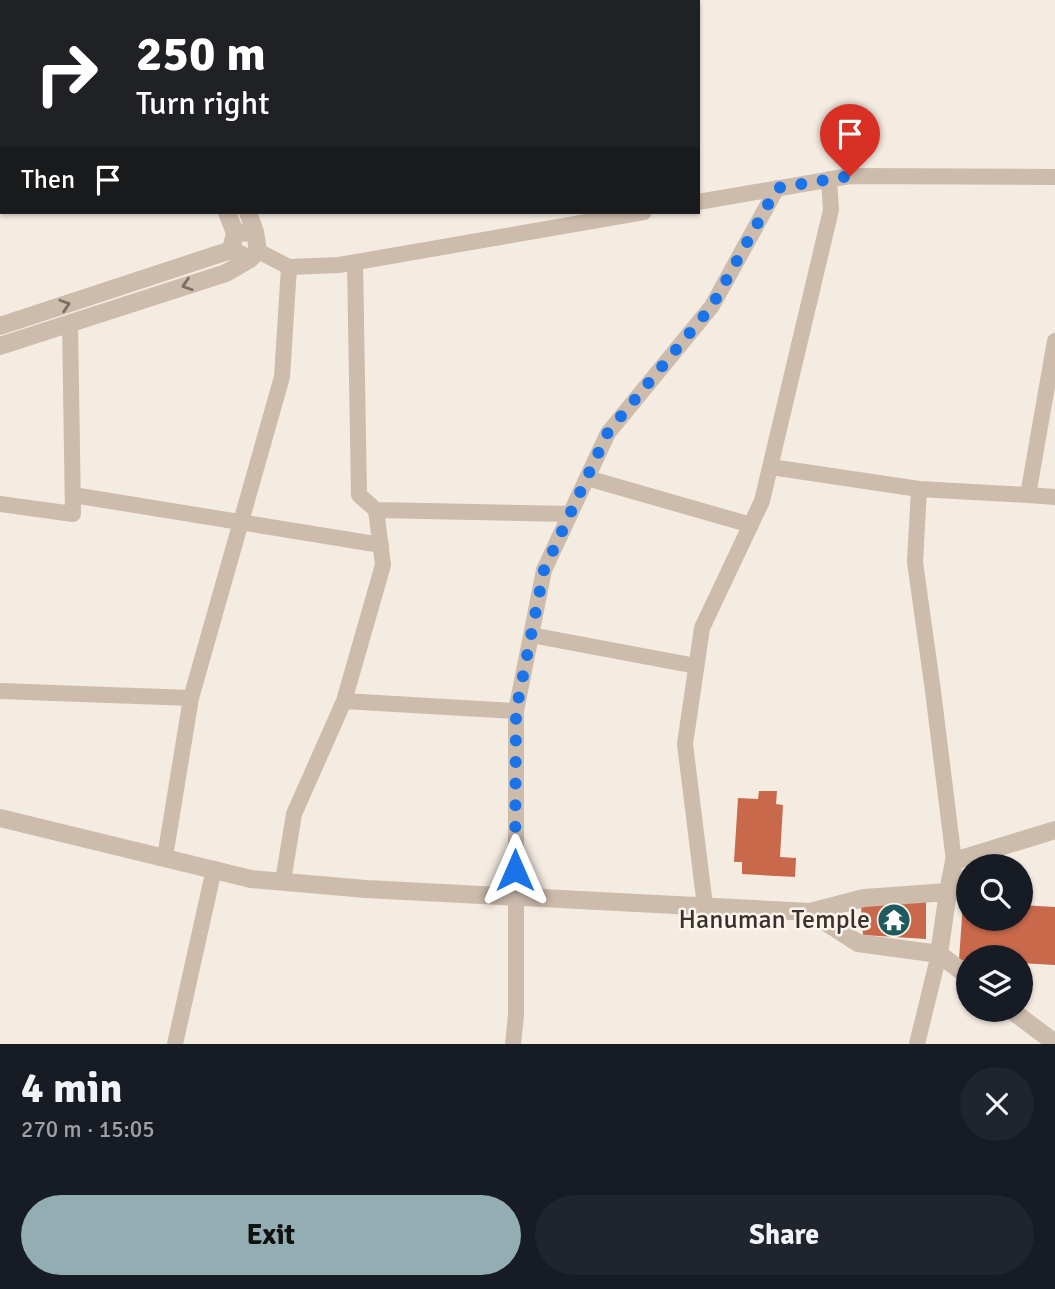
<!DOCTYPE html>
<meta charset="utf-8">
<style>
body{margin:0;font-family:Signika,sans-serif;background:#20242c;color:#f1f3f6;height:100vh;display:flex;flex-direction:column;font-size:26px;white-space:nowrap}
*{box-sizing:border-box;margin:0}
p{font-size:23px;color:#9ea1a6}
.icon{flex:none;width:38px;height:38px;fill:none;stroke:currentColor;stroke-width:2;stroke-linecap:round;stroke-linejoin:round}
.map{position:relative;height:1044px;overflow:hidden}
.details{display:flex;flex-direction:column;background:#171b24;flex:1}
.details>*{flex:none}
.banner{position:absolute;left:0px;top:0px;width:700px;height:214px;box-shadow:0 2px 5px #0004;background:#202124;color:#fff;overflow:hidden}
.fabs{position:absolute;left:956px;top:854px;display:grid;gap:14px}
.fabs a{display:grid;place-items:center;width:77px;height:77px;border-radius:50%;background:#171b24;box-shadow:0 2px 5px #0004;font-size:35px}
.pin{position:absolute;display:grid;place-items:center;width:60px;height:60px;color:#fff;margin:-72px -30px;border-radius:50% 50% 50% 0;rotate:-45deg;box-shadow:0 0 7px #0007}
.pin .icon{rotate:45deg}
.me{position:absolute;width:77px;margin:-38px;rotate:0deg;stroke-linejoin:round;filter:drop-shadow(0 0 5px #0008)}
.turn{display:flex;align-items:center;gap:24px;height:147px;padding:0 21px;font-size:32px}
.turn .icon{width:91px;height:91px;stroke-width:2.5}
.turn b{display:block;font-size:49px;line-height:60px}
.then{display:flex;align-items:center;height:66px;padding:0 21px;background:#0003;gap:14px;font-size:26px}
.round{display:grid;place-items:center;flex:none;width:74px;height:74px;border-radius:37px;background:#20242c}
.overview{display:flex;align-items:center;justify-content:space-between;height:119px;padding:0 21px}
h1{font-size:42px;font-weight:800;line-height:52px}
.button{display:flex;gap:14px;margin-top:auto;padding:14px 21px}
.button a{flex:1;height:80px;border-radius:42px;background:#92aeb2;color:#111;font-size:28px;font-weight:800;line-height:80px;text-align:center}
.button a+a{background:#20242c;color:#f1f3f6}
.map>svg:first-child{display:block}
.building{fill:#c8694b}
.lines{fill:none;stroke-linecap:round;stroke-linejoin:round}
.minor{stroke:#cdbbac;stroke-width:16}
.tertiary{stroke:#cdbbac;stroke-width:18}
.oneway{stroke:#7d6f65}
.route{stroke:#1a73e8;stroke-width:12;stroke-dasharray:0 21.6}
.labels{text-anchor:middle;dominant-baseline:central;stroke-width:5;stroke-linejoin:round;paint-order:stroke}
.poi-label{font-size:26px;fill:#3b302b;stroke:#fbf5ee;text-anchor:end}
</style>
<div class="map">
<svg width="1055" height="1044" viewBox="0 0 1055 1044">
<rect width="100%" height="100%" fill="#f4ebe1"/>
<path class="building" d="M759 791H777L776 804 783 805 780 857 796 858 795 877 742 874V862H734L738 798 758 799Z
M926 901V939L863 935 861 906Z
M963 902H968V919H1020V905L1055 907V965L1020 963V957H968V961L959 960Z"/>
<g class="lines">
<path class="minor" d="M0 12H2
M698 202 850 176 1055 177
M355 262 359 495 376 510
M289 267 339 265 644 212
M771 467 919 489 1028 495 1055 497
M587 478 751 525
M919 489 915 562 933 691 954 861
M73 495 381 545
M1028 495 1055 341
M0 504 73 514 70 323
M531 635 696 666
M0 691 191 698
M344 701 516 711
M165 857 191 698 282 377 289 267 258 251
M283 881 294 814 344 701 383 565 376 510 570 514
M705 906 685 744 702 628 762 501 831 210 829 179
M175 1044 214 869
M513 1044 516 1015V711L544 570 608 433 712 306 777 188
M917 1044 939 954"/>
<path class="tertiary" d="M137 0 138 2
M159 0 160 2
M227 212 235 233 231 250 250 259 258 251 255 232 235 233
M248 212 255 232
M0 326 231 250
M0 346 226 273 250 259
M0 818 251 879 366 889 810 912 864 898 948 892
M810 912 858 943 939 954 948 892 954 861 1055 830
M939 954 968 976
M1011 1010 1055 1043"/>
</g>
<defs><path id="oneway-chevron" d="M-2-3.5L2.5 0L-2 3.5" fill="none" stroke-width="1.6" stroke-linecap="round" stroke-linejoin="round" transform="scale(1.75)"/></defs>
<g class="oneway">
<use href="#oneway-chevron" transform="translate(187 285) rotate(162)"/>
<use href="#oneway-chevron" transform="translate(65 305) rotate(-18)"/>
</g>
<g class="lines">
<path class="route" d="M515 870 516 711 544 570 608 432 712 306 777 188 850 176"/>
</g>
<defs>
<symbol id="temple-disc" viewBox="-11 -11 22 22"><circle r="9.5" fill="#1f5a5e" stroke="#fbf5ee"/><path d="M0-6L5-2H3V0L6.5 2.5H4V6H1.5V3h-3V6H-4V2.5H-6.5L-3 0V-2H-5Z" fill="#fff"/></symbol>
</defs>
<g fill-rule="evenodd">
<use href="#temple-disc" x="875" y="901" width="38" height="38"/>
</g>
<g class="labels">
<g class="poi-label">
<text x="870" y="920">Hanuman Temple</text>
</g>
</g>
</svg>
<div class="fabs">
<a><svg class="icon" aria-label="search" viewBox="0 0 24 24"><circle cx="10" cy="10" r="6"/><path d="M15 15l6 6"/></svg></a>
<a><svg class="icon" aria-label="layers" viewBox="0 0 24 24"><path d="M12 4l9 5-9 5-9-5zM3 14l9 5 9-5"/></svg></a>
</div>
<div class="pin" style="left:850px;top:176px;background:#d93025"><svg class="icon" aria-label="arrive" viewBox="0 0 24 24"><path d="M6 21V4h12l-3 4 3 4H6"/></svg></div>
<svg class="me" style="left:515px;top:870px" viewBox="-20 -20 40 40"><path d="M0-17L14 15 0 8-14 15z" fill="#1a73e8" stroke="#fff" stroke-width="4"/></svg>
<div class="banner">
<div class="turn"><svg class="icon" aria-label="right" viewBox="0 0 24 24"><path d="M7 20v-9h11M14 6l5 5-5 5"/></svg><div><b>250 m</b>Turn right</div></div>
<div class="then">Then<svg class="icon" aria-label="arrive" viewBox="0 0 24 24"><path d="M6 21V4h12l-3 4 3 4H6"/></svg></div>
</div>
</div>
<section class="details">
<div class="overview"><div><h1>4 min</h1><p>270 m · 15:05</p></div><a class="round"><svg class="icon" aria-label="close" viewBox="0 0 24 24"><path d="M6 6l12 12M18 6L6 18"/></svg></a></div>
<div class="button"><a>Exit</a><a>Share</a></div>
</section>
